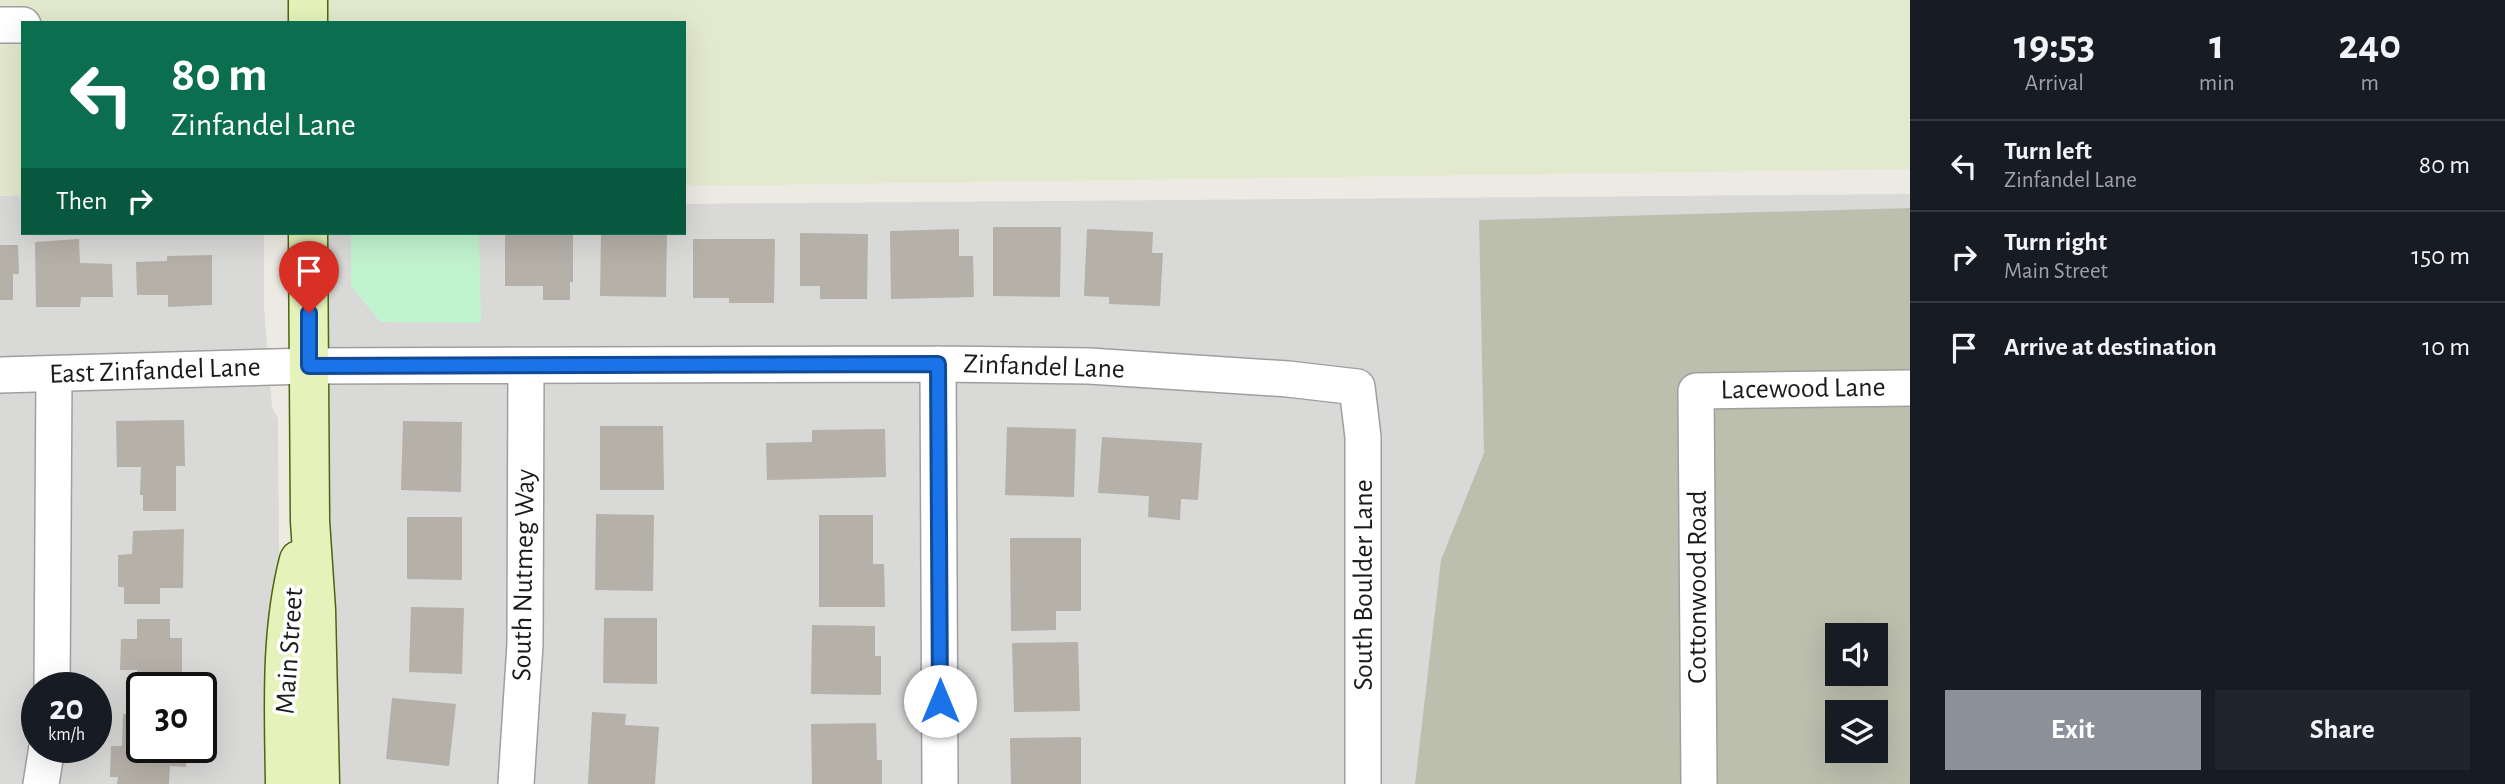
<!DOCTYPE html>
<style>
body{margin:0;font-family:"Alegreya Sans",sans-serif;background:#20242c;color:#f1f3f6;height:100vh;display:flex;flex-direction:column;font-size:26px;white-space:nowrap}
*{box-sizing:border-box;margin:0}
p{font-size:23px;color:#9ea1a6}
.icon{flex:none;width:38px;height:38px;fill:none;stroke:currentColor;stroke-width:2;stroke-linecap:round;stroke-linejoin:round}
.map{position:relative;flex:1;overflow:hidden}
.details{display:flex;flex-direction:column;background:#171b24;width:595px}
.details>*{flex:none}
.banner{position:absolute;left:21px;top:21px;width:665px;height:214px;border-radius:0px;box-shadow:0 7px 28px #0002;background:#0b6e4f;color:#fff;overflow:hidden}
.controls{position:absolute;left:1825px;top:623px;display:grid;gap:14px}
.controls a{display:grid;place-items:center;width:63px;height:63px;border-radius:0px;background:#171b24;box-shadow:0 7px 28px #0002;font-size:35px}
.speed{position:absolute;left:21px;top:672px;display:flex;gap:14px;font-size:35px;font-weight:700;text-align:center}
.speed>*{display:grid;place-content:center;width:91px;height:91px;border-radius:50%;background:#171b24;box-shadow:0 7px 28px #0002;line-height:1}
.speed small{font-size:18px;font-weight:400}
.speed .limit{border:4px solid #111;border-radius:10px;background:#fff;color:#111}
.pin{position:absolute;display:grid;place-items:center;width:60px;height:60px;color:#fff;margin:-72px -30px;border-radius:50% 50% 50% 0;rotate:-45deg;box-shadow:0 0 7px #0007}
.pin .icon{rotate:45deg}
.me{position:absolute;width:77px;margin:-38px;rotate:0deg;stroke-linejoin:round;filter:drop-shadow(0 0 5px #0008)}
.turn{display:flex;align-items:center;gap:24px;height:147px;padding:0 35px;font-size:32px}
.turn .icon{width:91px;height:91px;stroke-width:2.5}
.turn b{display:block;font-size:49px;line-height:60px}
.then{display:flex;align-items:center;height:66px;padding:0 35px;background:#0003;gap:14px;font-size:26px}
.eta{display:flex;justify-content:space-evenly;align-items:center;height:119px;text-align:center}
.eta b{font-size:42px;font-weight:700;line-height:49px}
.action{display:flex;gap:14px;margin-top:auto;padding:14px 35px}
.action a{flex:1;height:80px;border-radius:0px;background:#8c9099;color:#fff;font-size:28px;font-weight:700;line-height:80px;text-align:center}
.action a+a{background:#20242c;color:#f1f3f6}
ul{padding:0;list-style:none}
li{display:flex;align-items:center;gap:21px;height:91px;padding:0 35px;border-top:2px solid #363941}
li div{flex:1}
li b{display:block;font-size:26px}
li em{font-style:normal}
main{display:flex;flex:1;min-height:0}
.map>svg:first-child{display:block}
.residential{fill:#d9d9d8;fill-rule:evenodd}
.construction{fill:#bcbfae;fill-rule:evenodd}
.farmland{fill:#e3e9ce}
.park{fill:#c2f3cf}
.building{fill:#b5b0a8}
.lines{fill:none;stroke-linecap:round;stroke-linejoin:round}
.street-casing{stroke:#9f9f9f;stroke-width:38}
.secondary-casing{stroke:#4d660f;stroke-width:41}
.street{stroke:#fff;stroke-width:35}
.secondary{stroke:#e5f2b9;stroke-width:38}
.route-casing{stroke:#114b97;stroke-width:18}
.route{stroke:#1a73e8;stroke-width:12}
.labels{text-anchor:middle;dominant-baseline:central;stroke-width:7;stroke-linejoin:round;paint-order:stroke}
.street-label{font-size:28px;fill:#1b1b1b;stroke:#fff}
</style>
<main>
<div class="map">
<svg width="1910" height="784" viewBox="0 0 1910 784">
<rect width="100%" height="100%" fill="#eceae2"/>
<path class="residential" d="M1910 194V784H330L302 233H684V204ZM1838 635H1876V674H1838ZM1838 712H1876V751H1838Z
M23 195V233H264V308L272 407 278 419 281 784H0V196ZM37 688H96V747H37ZM142 688H201V747H142Z"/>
<path class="construction" d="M1910 208V784H1415L1441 560 1484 453 1479 220ZM1838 635H1876V674H1838ZM1838 712H1876V751H1838Z"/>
<path class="farmland" d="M0 0H1910V169L684 186V23H23V195L0 196Z"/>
<path class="park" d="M351 233H479L481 323 380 322 351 286Z"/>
<path class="building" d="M993 227H1061L1060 297 993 296Z
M959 229V256H973L974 297 891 299 890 231Z
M1087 229 1153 232 1152 253H1163L1160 306 1109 304V297L1084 296Z
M505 233H573V282H570V300H543V286H505Z
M601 233H667L666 297 600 296Z
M800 233 868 234 867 299H820V286H800Z
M79 239 80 263 112 264 113 297H81L80 307H36L35 242Z
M693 239H775L774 303H729V298H693Z
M0 245H18L19 274H13V300H0Z
M212 255V305L168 307V295H137L136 262 167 261V256Z
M184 420 185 466H176V511H143V495H140L141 467H117L116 421Z
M403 421 462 422 461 492 401 490Z
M600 426H663L664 490H600Z
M1007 427 1076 429 1074 497 1005 495Z
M885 429 886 477 767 480 766 443 812 442V430Z
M1102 437 1202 443 1198 500 1181 499 1180 520 1148 517 1149 496 1098 493Z
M596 514 654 515 653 591 595 590Z
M819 515H873V564H884L885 607H819Z
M407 517H462V580L407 579Z
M184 529 183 588H160V604H124V587H118V555L132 554 133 531Z
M1010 538H1081V611H1056V630L1011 631Z
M411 607 464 608 462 674 409 672Z
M604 618H657V684L603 683Z
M137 619H170V638H182V688L137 690V670H120L121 639H137Z
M812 625 875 626V656H881V695L811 694Z
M1078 642 1080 711 1014 712 1012 643Z
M392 698 456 704 449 766 386 759Z
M592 712 626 714 625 725 659 727 655 784H588Z
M123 714 142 715V747H187L186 767 170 766 169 784H117L118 777H110L111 746H122Z
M876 723 877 760H882V784H812L811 724Z
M1081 737V784H1011L1010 738Z"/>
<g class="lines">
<defs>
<path id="street" d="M0 25H23
M938 364 940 784
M0 375 309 366 938 364 1089 366 1288 379 1357 387 1363 437V784
M52 688 54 374
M41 784 47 747
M516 784 525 644 526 366
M1699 784 1696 391 1910 388"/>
<path id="secondary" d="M308 0V23
M308 233 310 521 316 610 320 784
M285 784C284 709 280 633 299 560"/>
</defs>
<use href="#street" class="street-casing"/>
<use href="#secondary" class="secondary-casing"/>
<use href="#street" class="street"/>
<use href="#secondary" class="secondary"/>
</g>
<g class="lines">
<defs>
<path id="route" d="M309 313V366L938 364 940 701"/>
</defs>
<use href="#route" class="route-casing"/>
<use href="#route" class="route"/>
</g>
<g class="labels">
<g class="street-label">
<text transform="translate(1044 367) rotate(2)">Zinfandel Lane</text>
<text transform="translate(155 371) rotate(-2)">East Zinfandel Lane</text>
<text transform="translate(1803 389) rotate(-1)">Lacewood Lane</text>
<text transform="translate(524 575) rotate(-89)">South Nutmeg Way</text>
<text transform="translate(1364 585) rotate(-90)">South Boulder Lane</text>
<text transform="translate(1698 587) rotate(-90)">Cottonwood Road</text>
<text transform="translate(290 651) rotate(-86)">Main Street</text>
</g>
</g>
</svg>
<div class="controls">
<a><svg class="icon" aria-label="sound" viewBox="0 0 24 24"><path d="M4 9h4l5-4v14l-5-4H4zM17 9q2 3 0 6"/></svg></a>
<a><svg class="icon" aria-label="layers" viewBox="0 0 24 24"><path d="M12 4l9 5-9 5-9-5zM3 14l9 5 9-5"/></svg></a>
</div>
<div class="speed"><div>20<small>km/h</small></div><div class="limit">30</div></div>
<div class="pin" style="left:309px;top:313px;background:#d93025"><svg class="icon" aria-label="arrive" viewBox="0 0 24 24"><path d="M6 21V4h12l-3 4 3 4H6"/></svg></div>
<svg class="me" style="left:940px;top:701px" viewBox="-20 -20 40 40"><circle r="19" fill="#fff"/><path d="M0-13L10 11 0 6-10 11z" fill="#1a73e8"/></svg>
<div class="banner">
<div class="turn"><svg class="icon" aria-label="left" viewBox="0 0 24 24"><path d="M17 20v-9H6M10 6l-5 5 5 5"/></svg><div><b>80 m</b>Zinfandel Lane</div></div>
<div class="then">Then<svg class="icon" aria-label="right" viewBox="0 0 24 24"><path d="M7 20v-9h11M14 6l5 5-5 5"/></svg></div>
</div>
</div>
<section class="details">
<div class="eta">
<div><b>19:53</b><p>Arrival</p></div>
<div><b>1</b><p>min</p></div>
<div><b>240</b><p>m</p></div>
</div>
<ul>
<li><svg class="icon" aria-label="left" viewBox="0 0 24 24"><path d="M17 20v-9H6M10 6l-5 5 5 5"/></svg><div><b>Turn left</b><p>Zinfandel Lane</p></div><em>80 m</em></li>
<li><svg class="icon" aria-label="right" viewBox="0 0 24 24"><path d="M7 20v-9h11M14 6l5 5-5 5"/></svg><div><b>Turn right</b><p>Main Street</p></div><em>150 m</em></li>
<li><svg class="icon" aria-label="arrive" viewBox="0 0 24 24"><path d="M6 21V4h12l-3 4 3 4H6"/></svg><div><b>Arrive at destination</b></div><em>10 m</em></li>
</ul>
<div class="action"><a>Exit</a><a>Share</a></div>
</section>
</main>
